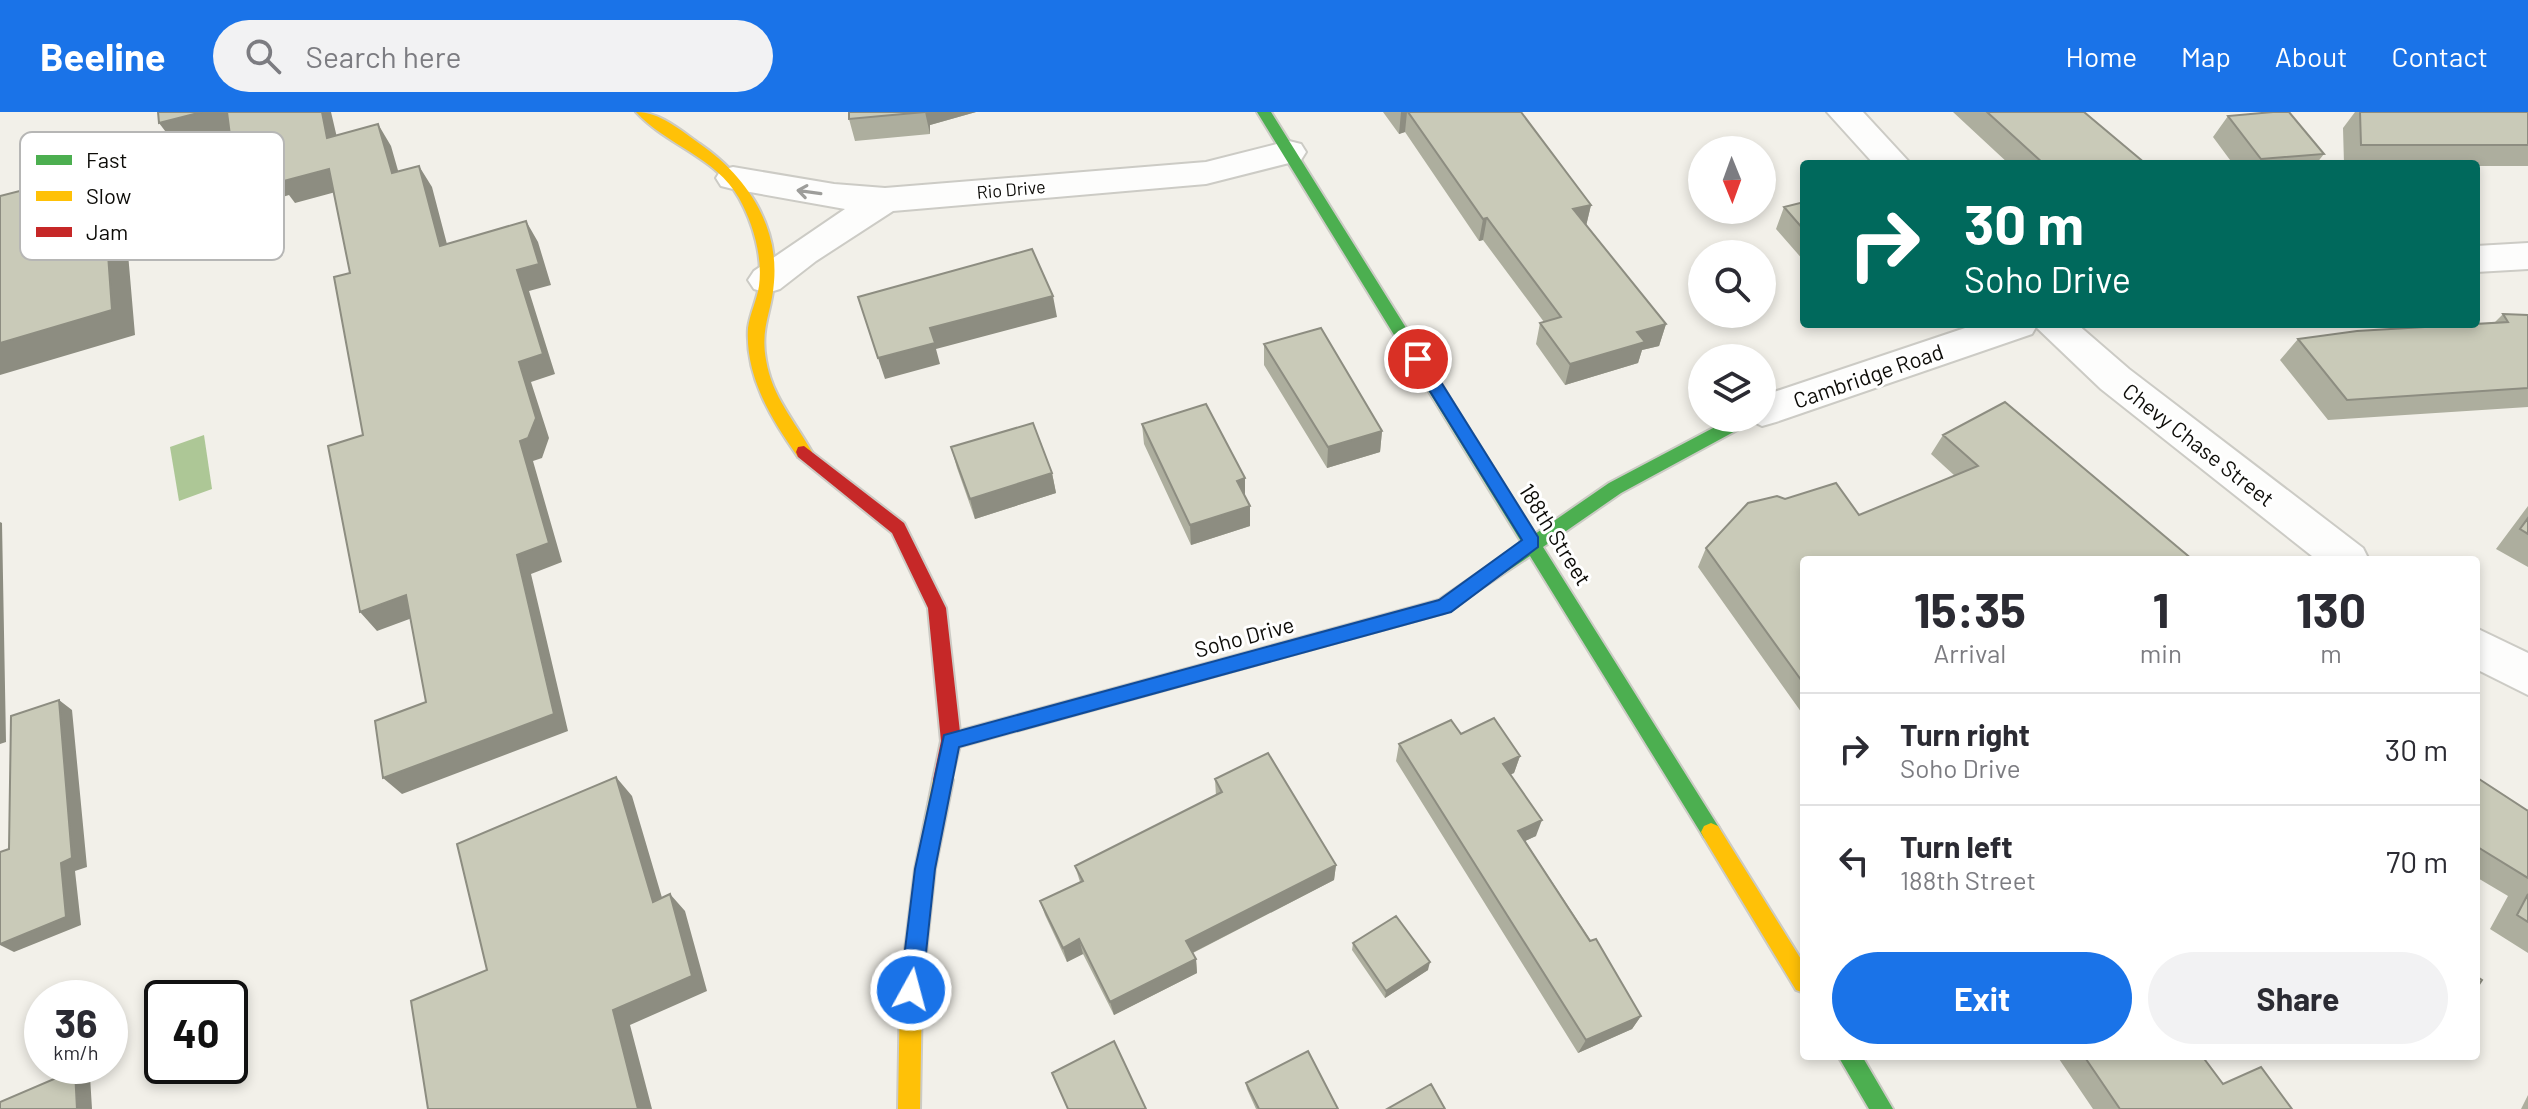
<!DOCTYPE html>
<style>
body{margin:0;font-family:Barlow,sans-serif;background:#f2f2f3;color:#2b2b33;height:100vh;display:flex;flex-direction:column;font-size:30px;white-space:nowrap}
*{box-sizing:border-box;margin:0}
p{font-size:26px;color:#7c7c81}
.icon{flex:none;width:44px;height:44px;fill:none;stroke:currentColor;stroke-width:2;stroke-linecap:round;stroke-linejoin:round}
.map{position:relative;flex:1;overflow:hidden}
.side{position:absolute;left:1800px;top:444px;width:680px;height:504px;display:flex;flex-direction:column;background:#fff;border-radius:8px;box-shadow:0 4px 12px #0003}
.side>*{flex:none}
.hud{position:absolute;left:1800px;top:48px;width:680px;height:168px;border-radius:8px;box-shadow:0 4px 12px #0003;background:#00695c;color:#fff;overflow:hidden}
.needle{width:52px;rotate:179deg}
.buttons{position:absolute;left:1688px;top:24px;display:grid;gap:16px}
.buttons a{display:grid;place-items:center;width:88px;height:88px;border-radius:50%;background:#fff;box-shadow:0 4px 12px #0003;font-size:40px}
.speed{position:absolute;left:24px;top:868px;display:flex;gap:16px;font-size:40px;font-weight:700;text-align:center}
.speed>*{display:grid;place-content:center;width:104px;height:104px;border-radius:50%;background:#fff;box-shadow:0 4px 12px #0003;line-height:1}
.speed small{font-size:20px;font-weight:400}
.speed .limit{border:4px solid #111;border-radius:12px;background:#fff;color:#111}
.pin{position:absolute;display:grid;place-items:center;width:68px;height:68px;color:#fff;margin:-34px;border:4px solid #fff;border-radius:50%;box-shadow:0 2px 8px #0007}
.me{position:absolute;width:88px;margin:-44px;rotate:7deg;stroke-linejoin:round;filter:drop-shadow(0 0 6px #0008)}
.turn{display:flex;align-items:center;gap:28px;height:168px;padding:0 32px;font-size:36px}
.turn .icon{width:104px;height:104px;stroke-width:2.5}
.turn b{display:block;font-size:56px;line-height:68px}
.eta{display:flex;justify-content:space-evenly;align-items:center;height:136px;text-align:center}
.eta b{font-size:48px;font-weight:700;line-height:56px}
.primary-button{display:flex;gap:16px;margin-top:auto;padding:16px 32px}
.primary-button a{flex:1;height:92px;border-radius:48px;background:#1a73e8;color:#fff;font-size:32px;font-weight:700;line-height:92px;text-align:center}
.primary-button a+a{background:#f2f2f3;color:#2b2b33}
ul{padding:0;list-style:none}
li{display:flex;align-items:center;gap:24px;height:112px;padding:0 32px;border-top:2px solid #e1e1e2}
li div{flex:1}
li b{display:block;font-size:30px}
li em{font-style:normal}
header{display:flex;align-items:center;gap:48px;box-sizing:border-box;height:112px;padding:0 40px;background:#1a73e8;color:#fff}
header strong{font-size:38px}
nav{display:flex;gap:44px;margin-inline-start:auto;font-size:28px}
.search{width:560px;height:72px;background:#f2f2f3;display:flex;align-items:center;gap:20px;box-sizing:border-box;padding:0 28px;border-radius:44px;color:#7c7c81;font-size:30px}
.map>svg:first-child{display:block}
.water{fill:#adc796}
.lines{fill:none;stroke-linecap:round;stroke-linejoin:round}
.street-casing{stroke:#cccbc5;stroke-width:4}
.fast-casing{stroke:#cccbc5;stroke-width:4}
.slow-casing{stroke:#cccbc5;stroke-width:4}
.jam-casing{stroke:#cccbc5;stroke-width:4}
.street{fill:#fdfdfc;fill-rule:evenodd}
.fast{fill:#4caf50;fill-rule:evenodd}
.slow{fill:#ffc107;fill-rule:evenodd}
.jam{fill:#c62828;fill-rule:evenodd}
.wall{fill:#adae9e}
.shaded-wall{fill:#8d8d81}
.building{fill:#c9cab8;stroke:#8d8d81;stroke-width:2}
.oneway{stroke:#9d9d9a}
.route{fill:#1a73e8;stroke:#114b97;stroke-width:2}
.labels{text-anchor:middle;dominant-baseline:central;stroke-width:6;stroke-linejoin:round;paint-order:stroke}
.far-street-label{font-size:18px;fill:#0d0c08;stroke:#fff}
.street-label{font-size:22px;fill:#0d0c08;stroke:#fff}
.key{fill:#fff;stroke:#b6b6b5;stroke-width:2}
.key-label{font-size:22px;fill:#0d0c08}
</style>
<header>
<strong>Beeline</strong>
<div class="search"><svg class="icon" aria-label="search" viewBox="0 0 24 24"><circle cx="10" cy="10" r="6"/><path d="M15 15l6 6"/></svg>Search here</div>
<nav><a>Home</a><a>Map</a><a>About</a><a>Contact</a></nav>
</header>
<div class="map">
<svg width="2528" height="997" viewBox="0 0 2528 997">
<rect width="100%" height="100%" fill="#f2f0e9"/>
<path class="water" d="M204 323 212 377 179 389 170 335Z"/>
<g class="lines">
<defs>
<path id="street" d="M1827 0H1863L1911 52H1874Z
M1289 29 1301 32 1306 40 1301 48 1206 72 893 99 816 149 780 177 767 181 754 177 748 168 754 159 845 97 733 77 721 74 716 66 721 58 733 55 834 72 885 76 1206 50Z
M2528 131V157L2476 160V134Z
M1977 212H2077L2129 257 2363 436 2369 448H2317L2101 277 2036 215 2032 222 1776 310 1762 314 1746 306H1762V284Z
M2476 516 2528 541V583L2476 557Z"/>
<path id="fast" d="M1257 0H1271L1535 422 1609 371 1732 306H1754L1752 310 1621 381 1543 435 1718 714 1721 720 1718 726 1711 729 1704 726 1530 444 1444 501 951 637 944 635 941 629 944 623 951 621 1439 488 1522 431Z
M1838 944H1862L1893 997H1869Z"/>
<path id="slow" d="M636 0C660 0 680 18 700 32 745 63 779 112 774 170 772 200 760 215 766 248 772 285 795 309 812 340L810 345H798C771 307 745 264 748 216 750 201 757 188 759 174 763 145 753 111 739 86 716 45 666 33 636 0Z
M943 659 950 662 953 668 935 757 922 878 920 997H898L900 878 915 757 933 668 936 662Z
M1711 711 1718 714 1804 852V881L1796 878 1704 726 1701 720 1704 714Z"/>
<path id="jam" d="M804 334 904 411 946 496 961 629 950 674 943 677 936 674 933 668 941 629 928 496 892 421 798 345 796 340 798 335Z"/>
</defs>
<use href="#street" class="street-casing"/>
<use href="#fast" class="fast-casing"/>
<use href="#slow" class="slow-casing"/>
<use href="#jam" class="jam-casing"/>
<use href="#street" class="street"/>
<use href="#fast" class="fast"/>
<use href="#slow" class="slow"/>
<use href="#jam" class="jam"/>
</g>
<path class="wall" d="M849 0H976L930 13V22L855 29 849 7Z
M1383 0H1521L1591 93 1586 114 1666 212 1659 234 1642 238 1638 251 1565 273 1536 232 1540 211 1544 210 1483 128 1479 129 1405 20 1399 22Z
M1953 0H2084L2146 52H2009Z
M2355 0H2528V54H2476V52H2344L2343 16Z
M2228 4 2324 42 2316 52H2233L2213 25Z
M1804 90V149L1776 117 1784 95Z
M2503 202 2528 203V295L2328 308 2280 248 2298 227 2494 211Z
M1264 232 1382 319 1380 340 1327 356 1264 253Z
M1142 312 1245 385 1250 394V414L1191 433 1144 332Z
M1943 323 2193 448H1804V604L1698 455 1706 436 1785 387 1859 403 1955 364 1931 342Z
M951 335 1052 361 1056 381 975 407 957 356Z
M2528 394V455L2496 437Z
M1461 622 1520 644 1514 661 1511 662 1536 724 1525 729 1641 904 1632 917 1578 941 1396 649 1399 632Z
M2476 665 2527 698 2528 697V841L2490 817 2508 784 2476 765Z
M1215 667 1336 753 1334 768 1193 841 1196 847 1197 861 1114 903 1083 842 1067 850 1045 803 1040 789 1080 770 1075 754 1216 684Z
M1353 831 1428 858 1385 886 1352 838Z
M2057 944H2202L2223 972 2292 997H2093Z
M1246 971 1338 997H1256L1247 977Z
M2528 983V997H2521Z"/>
<path class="shaded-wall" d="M202 0H230L241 16 175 32 159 11Z
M322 0H331L342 47 327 26Z
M925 0H976L930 13V22Z
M1401 0H1407L1405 20 1399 22Z
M378 12 391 34 405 83 392 61Z
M256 32 271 54 248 60 232 39Z
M419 54 432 75 453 155 440 134Z
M329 57 343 78 295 91 289 83 276 87 261 65 279 61Z
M102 58 123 83 135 223 0 263V231Z
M1591 93 1586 114 1573 97Z
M1487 106 1483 128 1479 129 1483 107Z
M526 109 538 130 551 173 529 179 555 262 531 270 549 326 542 346 533 349 562 450 531 462 568 619 402 682 383 666 517 443 520 329 517 158Z
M1053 184 1057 205 936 237 940 252 885 267 878 246 930 216Z
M1666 212 1659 234 1642 238 1638 251 1565 273 1570 252 1637 220Z
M1382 319 1380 340 1327 356 1328 335Z
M1052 361 1056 381 975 407 970 387Z
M1245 366V386L1237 369Z
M1250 394V414L1191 433 1190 413Z
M0 410 2 411 6 630 0 632Z
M406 483 423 502 377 519 360 500Z
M59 588 72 598 87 755 75 759 81 813 14 840 0 833V832L61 751Z
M1520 644 1514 661 1498 668 1503 652Z
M616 665 632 684 668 806 653 790Z
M1542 708 1536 724 1512 735 1518 719Z
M1336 753 1334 768 1188 843 1186 829Z
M670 782 685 799 707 879 630 913 652 997H638L613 898Z
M1079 827 1083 842 1067 850 1063 836Z
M1196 847 1197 861 1114 903 1110 890Z
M1430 850 1428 858 1385 886 1386 879Z
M1641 904 1632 917 1578 941 1586 928Z
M75 958 90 964 92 997H77Z"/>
<path class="building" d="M158 0H202L159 11Z
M227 0H322L327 26 378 12 392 61 419 54 440 134 526 109 539 152 517 158 543 242 519 250 536 306 528 326 520 329 549 431 517 443 554 602 383 666 375 609 426 590 406 483 360 500 328 334 363 323 334 165 350 161 329 57 280 70 279 61 261 65 256 32 232 39Z
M849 0H925L849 7Z
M1408 0H1521L1591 93 1573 97 1666 212 1637 220 1645 230 1570 252 1540 211 1561 205 1487 106 1483 107Z
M1987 0H2084L2146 52H2044Z
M2273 0H2289L2324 42 2261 47 2228 4Z
M2360 0H2528V33H2361Z
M102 58 112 198 0 231V84Z
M1804 90V118L1784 95Z
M1032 137 1053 184 930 216 935 231 878 246 858 185Z
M2503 202 2528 203V276L2347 288 2298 227 2357 219 2508 210Z
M1321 216 1382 319 1328 335 1264 232Z
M2005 290 2193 448H1804V572L1706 436 1748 391 1777 384 1785 387 1836 371 1859 403 1978 354 1943 323Z
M1206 292 1245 366 1237 369 1250 394 1190 413 1142 312Z
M1033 311 1052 361 970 387 951 335Z
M2528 406V422L2520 417Z
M59 588 72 746 61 751 66 805 0 832V740L9 737 11 604Z
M1494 606 1520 644 1503 652 1542 708 1518 719 1590 829 1596 827 1641 904 1586 928 1399 632 1451 608 1461 622Z
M1268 641 1336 753 1186 829 1196 847 1110 890 1079 827 1063 836 1040 789 1083 769 1075 754 1222 680 1215 667Z
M616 665 653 790 670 782 692 864 613 898 638 997H428L411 889 487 858 457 732Z
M2476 665 2528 699V766L2476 734Z
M2528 782V810L2517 803Z
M1396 804 1430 850 1386 879 1353 831Z
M2476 864 2482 868 2476 877Z
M1114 929 1146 997H1068L1052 961Z
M1308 939 1338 997H1259L1246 971Z
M2084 944H2202L2223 972 2261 955 2292 997H2120Z
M75 958 77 997H0V990Z
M1431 972 1445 997H1387Z"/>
<defs><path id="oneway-shaft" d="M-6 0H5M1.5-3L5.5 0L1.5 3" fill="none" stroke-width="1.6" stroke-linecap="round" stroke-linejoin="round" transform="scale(2)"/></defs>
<use class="oneway" href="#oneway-shaft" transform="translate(809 80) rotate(-172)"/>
<path class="route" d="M1418 242 1424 243 1538 425V435L1451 500 959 635 935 757 922 878 918 885 911 888 903 885 900 878 915 757 944 623 1439 488 1522 428 1410 247Z"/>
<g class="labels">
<g class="far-street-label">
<text transform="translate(1011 77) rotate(-5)">Rio Drive</text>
</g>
<g class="street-label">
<text transform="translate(1868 263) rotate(-19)">Cambridge Road</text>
<text transform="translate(2199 332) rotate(38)">Chevy Chase Street</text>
<text transform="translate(1556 422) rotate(58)">188th Street</text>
<text transform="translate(1244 524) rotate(-15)">Soho Drive</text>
</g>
</g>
<rect x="20" y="20" width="264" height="128" rx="12" class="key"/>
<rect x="36" y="43" width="36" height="10" fill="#4caf50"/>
<rect x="36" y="79" width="36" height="10" fill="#ffc107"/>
<rect x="36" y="115" width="36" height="10" fill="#c62828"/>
<g class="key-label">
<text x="86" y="56">Fast</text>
<text x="86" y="92">Slow</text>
<text x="86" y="128">Jam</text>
</g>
</svg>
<div class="buttons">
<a><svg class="needle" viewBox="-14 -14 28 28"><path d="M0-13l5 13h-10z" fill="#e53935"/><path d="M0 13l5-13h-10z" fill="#7c7c81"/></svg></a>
<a><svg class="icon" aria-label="search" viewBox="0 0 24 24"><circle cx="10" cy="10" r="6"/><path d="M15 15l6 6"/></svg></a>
<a><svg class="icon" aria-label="layers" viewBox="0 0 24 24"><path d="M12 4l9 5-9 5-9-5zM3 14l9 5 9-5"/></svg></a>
</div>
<div class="speed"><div>36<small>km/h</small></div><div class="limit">40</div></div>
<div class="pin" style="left:1418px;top:247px;background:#d93025"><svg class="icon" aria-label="arrive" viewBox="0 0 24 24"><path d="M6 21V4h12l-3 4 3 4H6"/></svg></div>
<svg class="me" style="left:911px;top:878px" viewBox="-20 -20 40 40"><circle r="17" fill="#1a73e8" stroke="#fff" stroke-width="3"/><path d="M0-11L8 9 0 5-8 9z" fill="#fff"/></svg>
<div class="hud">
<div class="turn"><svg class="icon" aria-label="right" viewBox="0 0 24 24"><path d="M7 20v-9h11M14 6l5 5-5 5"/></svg><div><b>30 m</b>Soho Drive</div></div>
</div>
<section class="side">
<div class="eta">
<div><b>15:35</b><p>Arrival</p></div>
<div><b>1</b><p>min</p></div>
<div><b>130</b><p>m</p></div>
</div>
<ul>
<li><svg class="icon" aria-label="right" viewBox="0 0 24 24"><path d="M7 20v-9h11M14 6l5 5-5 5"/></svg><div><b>Turn right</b><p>Soho Drive</p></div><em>30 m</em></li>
<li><svg class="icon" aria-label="left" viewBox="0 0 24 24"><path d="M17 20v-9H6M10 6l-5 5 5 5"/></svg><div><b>Turn left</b><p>188th Street</p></div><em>70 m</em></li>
</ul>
<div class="primary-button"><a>Exit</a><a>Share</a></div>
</section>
</div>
